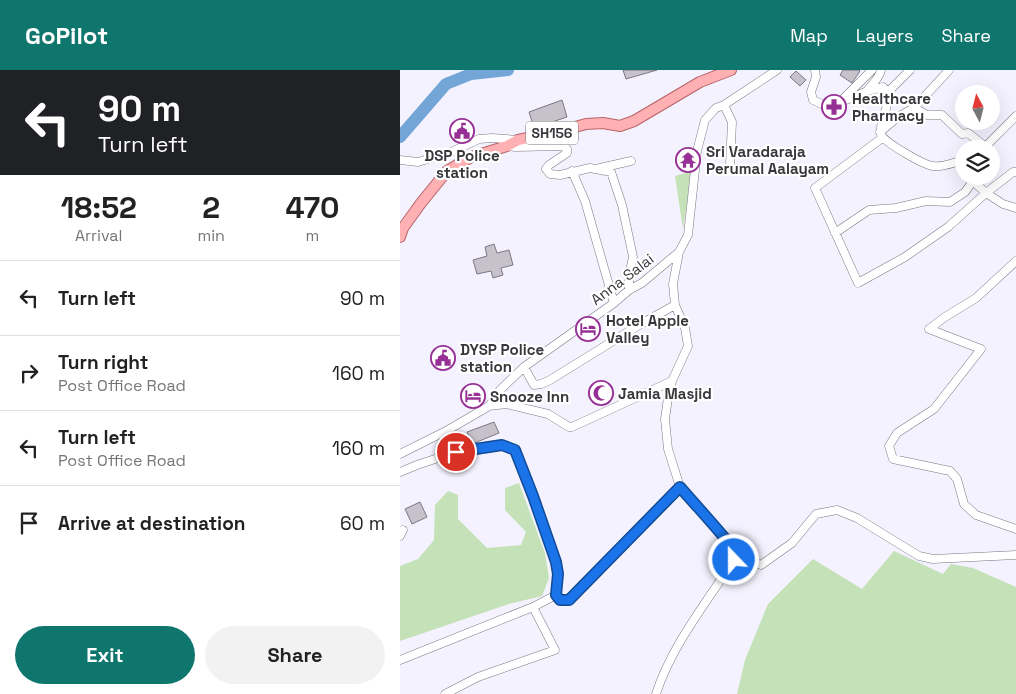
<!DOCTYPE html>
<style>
body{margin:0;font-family:"Space Grotesk",sans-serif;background:#f2f2f2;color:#222;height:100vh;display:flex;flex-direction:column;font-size:19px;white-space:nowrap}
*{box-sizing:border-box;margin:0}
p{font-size:16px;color:#767676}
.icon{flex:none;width:28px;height:28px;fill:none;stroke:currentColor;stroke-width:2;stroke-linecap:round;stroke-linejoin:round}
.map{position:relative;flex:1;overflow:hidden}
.panel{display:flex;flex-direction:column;background:#fff;width:400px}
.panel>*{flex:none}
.top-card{background:#202124;color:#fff;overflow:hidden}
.needle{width:32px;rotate:353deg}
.buttons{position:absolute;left:555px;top:15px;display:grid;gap:10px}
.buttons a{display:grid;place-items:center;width:45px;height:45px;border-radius:50%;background:#fff;box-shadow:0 5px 20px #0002;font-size:25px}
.pin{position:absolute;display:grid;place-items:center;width:42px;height:42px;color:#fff;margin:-21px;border:2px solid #fff;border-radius:50%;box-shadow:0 1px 5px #0007}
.me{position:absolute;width:55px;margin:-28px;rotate:338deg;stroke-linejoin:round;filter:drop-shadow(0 0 4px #0008)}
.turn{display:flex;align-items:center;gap:18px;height:105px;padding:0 15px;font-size:22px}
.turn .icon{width:65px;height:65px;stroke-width:2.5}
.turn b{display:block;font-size:35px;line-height:42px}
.eta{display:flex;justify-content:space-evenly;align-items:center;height:85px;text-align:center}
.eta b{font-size:30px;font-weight:800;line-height:35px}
.action{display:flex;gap:10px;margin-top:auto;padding:10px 15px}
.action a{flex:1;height:58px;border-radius:30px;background:#0f766e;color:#fff;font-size:20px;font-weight:800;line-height:58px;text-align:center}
.action a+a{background:#f2f2f2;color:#222}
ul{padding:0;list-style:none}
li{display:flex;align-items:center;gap:15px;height:75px;padding:0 15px;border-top:1px solid #e0e0e0}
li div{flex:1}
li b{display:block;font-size:19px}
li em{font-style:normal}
header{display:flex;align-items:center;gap:30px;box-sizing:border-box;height:70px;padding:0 25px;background:#0f766e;color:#fff}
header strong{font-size:24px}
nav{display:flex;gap:28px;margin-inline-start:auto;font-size:18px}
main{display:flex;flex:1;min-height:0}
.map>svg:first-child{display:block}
.green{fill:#c5e1b8}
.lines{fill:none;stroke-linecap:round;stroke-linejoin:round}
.river{stroke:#73a5d6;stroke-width:12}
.building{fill:#c6c1cb;stroke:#7c7881}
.minor-casing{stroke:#787882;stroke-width:9}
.major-casing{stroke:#b86469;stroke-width:12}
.minor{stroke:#fff;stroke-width:8}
.major{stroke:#feb0b3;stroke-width:10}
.route-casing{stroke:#114b97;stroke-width:12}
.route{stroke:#1a73e8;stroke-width:9}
.labels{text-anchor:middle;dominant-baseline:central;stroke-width:4.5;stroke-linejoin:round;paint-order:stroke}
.shield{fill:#fff;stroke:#747476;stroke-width:1}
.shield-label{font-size:14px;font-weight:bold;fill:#38383c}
.poi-label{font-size:15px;font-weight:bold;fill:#38383c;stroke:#fff;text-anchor:start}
.street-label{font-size:15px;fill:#38383c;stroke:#fff}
</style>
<header>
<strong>GoPilot</strong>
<nav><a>Map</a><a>Layers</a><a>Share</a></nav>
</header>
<main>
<section class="panel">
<div class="top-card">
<div class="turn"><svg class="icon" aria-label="left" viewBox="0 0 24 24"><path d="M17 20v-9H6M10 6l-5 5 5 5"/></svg><div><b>90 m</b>Turn left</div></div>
</div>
<div class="eta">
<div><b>18:52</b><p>Arrival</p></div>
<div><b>2</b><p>min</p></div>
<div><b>470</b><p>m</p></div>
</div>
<ul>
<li><svg class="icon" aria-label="left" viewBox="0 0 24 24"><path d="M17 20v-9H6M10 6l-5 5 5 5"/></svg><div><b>Turn left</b></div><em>90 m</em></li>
<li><svg class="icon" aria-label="right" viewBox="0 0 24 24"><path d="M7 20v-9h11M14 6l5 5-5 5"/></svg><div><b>Turn right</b><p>Post Office Road</p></div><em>160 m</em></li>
<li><svg class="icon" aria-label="left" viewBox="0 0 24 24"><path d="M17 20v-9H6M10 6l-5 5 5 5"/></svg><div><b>Turn left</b><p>Post Office Road</p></div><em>160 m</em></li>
<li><svg class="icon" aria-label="arrive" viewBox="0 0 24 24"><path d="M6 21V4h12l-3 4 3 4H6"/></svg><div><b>Arrive at destination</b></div><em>60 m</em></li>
</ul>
<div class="action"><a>Exit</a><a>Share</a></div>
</section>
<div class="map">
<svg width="616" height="624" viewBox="0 0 616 624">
<rect width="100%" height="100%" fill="#f3f2fe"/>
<path class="green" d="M292 101 283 159 275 106Z
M119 413 145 483 149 508 142 526 109 534 0 571V496L18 489 34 470 35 435 48 421 58 425V449L87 478 121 475 126 462 105 440V418Z
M494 481 543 504 551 494 573 498 616 517V624H337L345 590 368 534 413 489 462 519Z"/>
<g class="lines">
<path class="river" d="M0 67 46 14 71 4 108 0"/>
</g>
<path class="building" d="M223 0H257L226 9Z
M443 0H459L460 1 452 13 440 5Z
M396 1 406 10 400 16 390 7Z
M162 30 167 47 134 58 129 42Z
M94 174 97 183 109 180 113 195 101 198 103 205 93 208 91 201 77 204 73 190 87 186 85 177Z
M94 352 99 363 72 374 67 362Z
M20 432 27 447 12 454 5 439Z"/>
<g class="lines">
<defs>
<path id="minor" d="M415 0 416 7 411 22 413 30 424 35 438 33 461 24 467 21 483 17 488 22C488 26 488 30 487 34 486 43 479 54 481 64 483 72 524 95 533 96 543 98 554 92 564 90
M467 21C472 14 479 9 481 0
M488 22 510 0
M442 30 472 0
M324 35 332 52 330 95
M514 38 527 45H542L562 64 568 63 586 77
M480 62 498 47 514 38 549 0
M482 68 415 118 458 213 505 187 548 157 586 123 603 134 616 138
M107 76 116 77 162 76 167 79V83L149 95 146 99 150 104 160 105 190 98 211 102 222 135 233 187 229 205V220
M583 79 616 46
M0 90 18 92 51 82 79 69 92 68 118 70
M200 98 231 91
M172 101 185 131 214 233
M571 106 573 111 586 123 613 102H616
M435 163 469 140 496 138 526 131 550 132 565 122 573 111
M616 191 576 228 545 247 529 259 581 279 534 339 497 363 489 376 493 389 550 401 557 409 564 434 576 445 616 459
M124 297 134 315 141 314 150 310 239 255 275 235
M89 336 106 334 148 344 169 357H172L272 311
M0 384 48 360 89 336 100 320 124 297 214 233 229 220 242 213 279 182 288 165 297 81 305 50 316 38 324 35 377 0
M0 402 17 395 56 382 102 375 115 380 139 442 156 492 158 504 156 525
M0 466 3 460
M336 482 344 489 361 495 392 473 416 444 437 440 457 448 519 486 533 489 616 485
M156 525 160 530H169L280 417
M0 590 133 537 156 525
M45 624 78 607 155 580 133 537
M256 624C272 575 306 533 334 490L336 482 320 461 300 440 280 417 268 379 265 349 268 328 272 311 288 276 285 258 275 235 273 214 279 182"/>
<path id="major" d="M0 167 3 158 21 133 47 101 71 87 107 76 118 70 157 62 186 54 203 53 220 56 234 51 300 12 331 0"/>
</defs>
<use href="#minor" class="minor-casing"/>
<use href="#major" class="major-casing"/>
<use href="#minor" class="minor"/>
<use href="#major" class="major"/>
</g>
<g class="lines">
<defs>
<path id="route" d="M56 382 102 375 115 380 133 426 156 492 158 504 156 525 160 530H169L280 417C299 439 319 460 336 482L334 490"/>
</defs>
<use href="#route" class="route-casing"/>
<use href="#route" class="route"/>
</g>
<defs>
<symbol id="pharmacy-ring" viewBox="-11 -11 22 22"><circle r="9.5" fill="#fff" stroke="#973094" stroke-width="1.5"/><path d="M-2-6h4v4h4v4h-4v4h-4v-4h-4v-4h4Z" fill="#973094"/></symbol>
<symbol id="civic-ring" viewBox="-11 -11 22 22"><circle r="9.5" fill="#fff" stroke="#973094" stroke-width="1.5"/><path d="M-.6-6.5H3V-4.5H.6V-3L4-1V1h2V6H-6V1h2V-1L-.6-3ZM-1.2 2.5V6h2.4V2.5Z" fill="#973094"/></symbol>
<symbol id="temple-ring" viewBox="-11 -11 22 22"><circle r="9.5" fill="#fff" stroke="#973094" stroke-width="1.5"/><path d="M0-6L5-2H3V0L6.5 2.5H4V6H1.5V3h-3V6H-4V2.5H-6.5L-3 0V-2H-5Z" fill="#973094"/></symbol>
<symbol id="hotel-ring" viewBox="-11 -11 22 22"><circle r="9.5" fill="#fff" stroke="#973094" stroke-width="1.5"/><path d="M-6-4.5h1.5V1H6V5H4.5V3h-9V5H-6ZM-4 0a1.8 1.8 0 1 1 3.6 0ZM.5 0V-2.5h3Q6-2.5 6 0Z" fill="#973094"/></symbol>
<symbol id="mosque-ring" viewBox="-11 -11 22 22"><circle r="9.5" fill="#fff" stroke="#973094" stroke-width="1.5"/><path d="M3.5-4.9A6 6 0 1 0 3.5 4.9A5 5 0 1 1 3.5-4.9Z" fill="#973094"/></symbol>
</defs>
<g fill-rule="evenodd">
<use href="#pharmacy-ring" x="420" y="23" width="28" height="28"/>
<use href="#civic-ring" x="48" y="47" width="28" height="28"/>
<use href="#temple-ring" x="274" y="76" width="28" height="28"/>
<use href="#hotel-ring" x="174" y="245" width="28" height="28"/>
<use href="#civic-ring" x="29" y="274" width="28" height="28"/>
<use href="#mosque-ring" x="187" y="309" width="28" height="28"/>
<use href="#hotel-ring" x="59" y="312" width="28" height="28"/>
</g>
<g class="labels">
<rect class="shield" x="126" y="51.5" width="52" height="23" rx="4"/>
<g class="shield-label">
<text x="152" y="63">SH156</text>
</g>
<g class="poi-label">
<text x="452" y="28">Healthcare<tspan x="452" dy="17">Pharmacy</tspan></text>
<text x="306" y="81">Sri Varadaraja<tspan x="306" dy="17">Perumal Aalayam</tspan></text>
<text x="62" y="85" text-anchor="middle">DSP Police<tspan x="62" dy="17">station</tspan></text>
<text x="206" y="250">Hotel Apple<tspan x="206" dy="17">Valley</tspan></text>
<text x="60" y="279">DYSP Police<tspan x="60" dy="17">station</tspan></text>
<text x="218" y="323">Jamia Masjid</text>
<text x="90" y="326">Snooze Inn</text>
</g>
<g class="street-label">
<text transform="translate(222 209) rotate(-37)">Anna Salai</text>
</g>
</g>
</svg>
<div class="buttons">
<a><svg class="needle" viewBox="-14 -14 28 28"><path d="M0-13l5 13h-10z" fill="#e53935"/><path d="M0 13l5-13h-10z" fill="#767676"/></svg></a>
<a><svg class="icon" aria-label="layers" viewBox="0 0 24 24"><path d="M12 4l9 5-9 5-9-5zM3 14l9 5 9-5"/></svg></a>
</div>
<div class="pin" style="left:56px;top:382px;background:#d93025"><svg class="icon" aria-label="arrive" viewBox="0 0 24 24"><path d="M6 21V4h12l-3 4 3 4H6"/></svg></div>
<svg class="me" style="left:334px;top:490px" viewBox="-20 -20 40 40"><circle r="17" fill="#1a73e8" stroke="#fff" stroke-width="3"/><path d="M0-11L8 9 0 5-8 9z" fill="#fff"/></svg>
</div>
</main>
